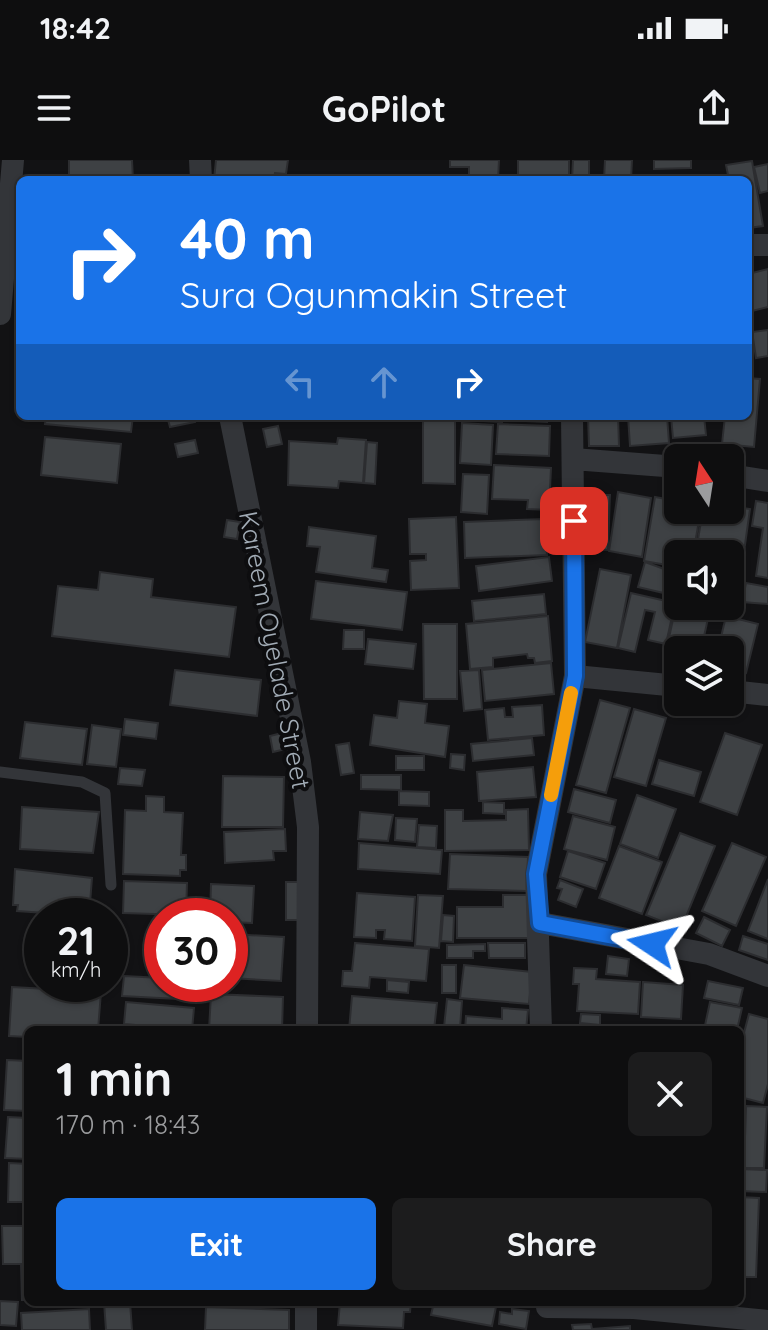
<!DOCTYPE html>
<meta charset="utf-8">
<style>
body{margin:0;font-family:Quicksand,sans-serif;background:#1c1c1d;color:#f1f3f6;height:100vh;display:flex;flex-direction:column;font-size:30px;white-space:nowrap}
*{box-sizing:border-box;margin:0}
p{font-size:26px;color:#9b9c9e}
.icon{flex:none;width:44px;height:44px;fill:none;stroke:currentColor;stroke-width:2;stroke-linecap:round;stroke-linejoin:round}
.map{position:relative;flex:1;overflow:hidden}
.panel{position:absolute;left:24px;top:866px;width:720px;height:280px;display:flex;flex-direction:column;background:#0e0e0f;border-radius:12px;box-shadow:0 2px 6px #0004,0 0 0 2px #2e2e2f}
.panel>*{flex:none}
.top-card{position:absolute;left:16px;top:16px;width:736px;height:244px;border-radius:12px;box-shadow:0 2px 6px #0004,0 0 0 2px #2e2e2f;background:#1a73e8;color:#fff;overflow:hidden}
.needle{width:52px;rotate:348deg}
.buttons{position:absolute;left:664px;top:284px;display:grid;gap:16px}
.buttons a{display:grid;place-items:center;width:80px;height:80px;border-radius:12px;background:#0e0e0f;box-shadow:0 2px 6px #0004,0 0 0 2px #2e2e2f;font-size:40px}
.speed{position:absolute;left:24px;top:738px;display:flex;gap:16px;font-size:40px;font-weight:700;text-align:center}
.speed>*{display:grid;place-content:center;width:104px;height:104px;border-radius:50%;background:#0e0e0f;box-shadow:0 2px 6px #0004,0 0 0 2px #2e2e2f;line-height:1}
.speed small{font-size:20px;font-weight:400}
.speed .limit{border:12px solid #d22;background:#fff;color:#111}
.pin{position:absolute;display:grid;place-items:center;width:68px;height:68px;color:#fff;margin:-34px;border-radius:16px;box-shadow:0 4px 12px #0006}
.me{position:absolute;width:88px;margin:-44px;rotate:280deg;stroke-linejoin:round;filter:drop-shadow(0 0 6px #0008)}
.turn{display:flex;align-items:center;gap:28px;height:168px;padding:0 32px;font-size:36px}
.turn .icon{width:104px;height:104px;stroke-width:2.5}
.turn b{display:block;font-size:56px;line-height:68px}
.lanes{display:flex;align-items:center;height:76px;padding:0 32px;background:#0003;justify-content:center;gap:40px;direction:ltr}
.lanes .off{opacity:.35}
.round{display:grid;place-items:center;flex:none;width:84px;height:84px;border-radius:12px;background:#1c1c1d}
.head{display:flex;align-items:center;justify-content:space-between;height:136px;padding:0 32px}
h1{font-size:48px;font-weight:700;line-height:60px}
.action{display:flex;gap:16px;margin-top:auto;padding:16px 32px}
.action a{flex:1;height:92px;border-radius:12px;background:#1a73e8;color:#fff;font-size:32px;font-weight:700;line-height:92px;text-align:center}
.action a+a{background:#1c1c1d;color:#f1f3f6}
.status{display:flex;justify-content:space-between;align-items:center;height:56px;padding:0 40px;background:#0e0e0f;direction:ltr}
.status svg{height:22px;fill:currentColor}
header{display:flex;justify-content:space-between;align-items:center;height:104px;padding:0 32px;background:#0e0e0f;font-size:36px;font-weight:700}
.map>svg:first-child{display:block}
.building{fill:#3e4144;stroke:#2c2d30;stroke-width:2}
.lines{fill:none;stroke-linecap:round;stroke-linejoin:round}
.service{stroke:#333539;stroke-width:11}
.minor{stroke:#333539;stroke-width:22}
.route-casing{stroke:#114b97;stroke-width:20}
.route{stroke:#1a73e8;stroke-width:14}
.slow{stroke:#f59e0b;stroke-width:14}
.labels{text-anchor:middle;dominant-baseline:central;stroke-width:8;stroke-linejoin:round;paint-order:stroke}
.street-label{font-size:26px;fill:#a2acb6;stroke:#0d0d0f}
</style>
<div class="status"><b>18:42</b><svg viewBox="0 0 49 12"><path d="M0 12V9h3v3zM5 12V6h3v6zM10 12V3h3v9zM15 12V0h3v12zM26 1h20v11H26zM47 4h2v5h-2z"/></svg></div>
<header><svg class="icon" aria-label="menu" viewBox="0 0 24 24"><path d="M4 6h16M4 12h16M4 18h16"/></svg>GoPilot<svg class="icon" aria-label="share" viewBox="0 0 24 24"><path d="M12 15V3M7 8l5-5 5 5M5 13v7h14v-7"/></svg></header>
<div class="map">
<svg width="768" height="1170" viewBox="0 0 768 1170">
<rect width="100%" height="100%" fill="#121214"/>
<path class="building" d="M69 0H132L133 20H69Z
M216 0H288L286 14 275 13 274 20H214Z
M450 0H499L498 20H469V7H450Z
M518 0H569V20H518Z
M573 0H589V20H572Z
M605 0H632L631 20H604Z
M654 0H691V8L654 9Z
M752 1 763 66 748 68V20H729L726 5Z
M768 4V31L760 33 754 7Z
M768 109V147L748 152V114Z
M768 170V196L756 198 752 172Z
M748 218 760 219 754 287 722 284 725 256H748Z
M46 256H133L131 272 45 264Z
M167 256H194L195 262 170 267Z
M464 256H502V262L464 260Z
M505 256H547V262L505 260Z
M588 256H618L619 286H589Z
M628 256H667L669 283 630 286Z
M671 256H704L706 275 673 278Z
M423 260H455V324L423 323Z
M462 263 493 265 491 305 460 303Z
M498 264 550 266 549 296 496 294Z
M278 266 282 284 267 287 263 269Z
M45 277 121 284 117 323 41 315Z
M338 278 366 280 363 323 339 321 338 328 288 325 289 281 337 284Z
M195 280 198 293 178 297 175 284Z
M367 282 377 283 375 324 364 323Z
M494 305 551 308 549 350 527 349 528 340 492 339Z
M463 314 489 315 487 354 461 352Z
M618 332 651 338 642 397 609 391Z
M602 335H610L608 390 590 389 592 339H602Z
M655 337 678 341V350H701L693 394H678V407L644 401Z
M756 341 768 343V418L756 416 763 368 752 366Z
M730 346 750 349 744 392 697 385 703 350H730Z
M456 357 459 428 411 430 410 401 426 400V394H410L409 359Z
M545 359 547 395 465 398 464 362Z
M227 360 240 362 237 379 224 377Z
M309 367 376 376 372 408 388 410 386 422 316 412 320 387 307 386Z
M549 397 552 421 479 431 476 406Z
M645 402 678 414V425H675L672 435 638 427Z
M600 409 631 415 617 488 585 482Z
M100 412 153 419 151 437 236 447 229 497 52 476 58 426 98 430Z
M316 421 407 432 402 470 311 459Z
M746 423 768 427V444L742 442Z
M631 433 675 443 666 484 648 480 655 452 645 450 635 492 618 488Z
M544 434 546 454 474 461 472 441Z
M678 436V446H715L713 455 709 454 701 490H678V504L664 501Z
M548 456 552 501 535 503 534 498H528L527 494 493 498V507L470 509 466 464Z
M726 456 758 464 746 513 730 510V490H718Z
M423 464H457V539H424Z
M344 470H364V489H343Z
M368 479 416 484 413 509 365 504Z
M551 503 554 534 485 541 482 510Z
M175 510 261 520 257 556 170 545Z
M479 510 482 549 464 551 460 511Z
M600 540 630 548 606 633 576 625Z
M399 541 427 544 425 563 449 566 445 597 370 585 374 555 397 558Z
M542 545 544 575 488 580 485 550 504 548 505 557H513L512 547Z
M634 549 666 558 646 626 614 617Z
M125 559 158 563 156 579 123 575Z
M25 562 87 569 82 605 20 598Z
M92 565 121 569 116 607 87 604Z
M282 573 286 589 273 592 270 576Z
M725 573 762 585 737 655 700 642Z
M532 578 534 595 473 601 471 584Z
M349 583 354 613 341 615 336 585Z
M451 594 465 595 464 610 450 608Z
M396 596H424V610H396Z
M659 600 701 612 694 636 652 624Z
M533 607 536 637 479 641 477 612Z
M120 608 145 610 142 626 118 624Z
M361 615H401V630L361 629Z
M223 616 284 617 283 667H222Z
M574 629 616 640 610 663 568 652Z
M399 631 429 632V646L399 645Z
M637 635 676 649 658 698 620 684Z
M146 636 164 637V652L183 653 181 695H186V710H180V716L123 714 125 650 146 651Z
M483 642 504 643V654L483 653Z
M22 647 99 652 93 693 20 689Z
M528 649 529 690 445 691V650H463V661L506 660V650Z
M360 652 393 655 388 681 358 679Z
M573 656 615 667 607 700 564 689Z
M396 658 417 659 415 682 395 680Z
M419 665 437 666 436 688 417 687Z
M285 669 286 691H273L274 700 225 703 224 672Z
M680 673 715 686 681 769 646 755Z
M359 683 442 690 440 714 358 709Z
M732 683 766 697 736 766 702 751Z
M619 686 662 702 642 754 599 738Z
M568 691 605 703 596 729 560 717Z
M450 694 528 697 527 731 448 729Z
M15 709 92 718 89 756 17 751 18 745H13Z
M768 719V779L748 771Z
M560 720 583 729 576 747 558 740 562 729 557 728Z
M124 721 187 723 186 755 123 753Z
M286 722H300V760H286Z
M211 724 254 726 252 763 230 762V756H210Z
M357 733 415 737 412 781 384 779 385 770H376V778L354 777Z
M418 735 443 736 439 788 415 786Z
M503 735H531V778H457V747H503Z
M443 755 454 756 453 782 441 781Z
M704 757 730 770 722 786 696 773Z
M230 774 284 777 281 821 230 818Z
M743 776 768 784V800L739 790Z
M355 783 429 789 426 821 370 817 369 828 342 826 343 811H352Z
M488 783H525V798H489Z
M485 784V791H473V798H447V785Z
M608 796 629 799 627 816 606 814Z
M442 805H456V833H442Z
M464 805 532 812 529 844 460 838Z
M574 808 597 809 596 819 640 822 638 854 577 851 579 824H573Z
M124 816 162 818V824H199L197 840 122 836Z
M387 820 409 822 408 833 387 831Z
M708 821 743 828 739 845 704 838Z
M643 822 683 825 681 859 641 857Z
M12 827 101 832 98 870H28V877L9 876Z
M211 834 283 837 282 870H209Z
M352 836 437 843 434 870H349Z
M447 839 462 841 460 868 444 867Z
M126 842 194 848 192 870 124 864Z
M710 842 742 848 737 870H704Z
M502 848 528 850 526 870H465L466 856 502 859Z
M581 854 600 855V865L580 863Z
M749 854 768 859V924L763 943 740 937V888Z
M7 900 28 901V951L4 950Z
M746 946 767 947 764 1008H744Z
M8 957 28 958V999L5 998Z
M9 1003 28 1004V1042H8Z
M740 1009 767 1010 766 1032 740 1031Z
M740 1037 759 1038 756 1117H740Z
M2 1066H28V1140H22L21 1104H3Z
M0 1141 18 1142 16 1166 0 1165Z
M104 1142H130L132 1170H106Z
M340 1142H411L410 1152H404L403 1168 338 1165Z
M434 1142H497L492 1166 431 1155Z
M206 1147 289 1150V1170H205Z
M89 1149 90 1170H22L21 1153Z
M512 1149 529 1151 526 1169 499 1164 500 1152 512 1154Z
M591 1164 592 1169 630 1166V1170H573L572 1165Z"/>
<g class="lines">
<path class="service" d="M0 612 82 622 105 633 111 725"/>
<path class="minor" d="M200 0 201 20
M748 85H768
M0 154 13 0
M230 256 300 602 308 667 307 870
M573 299 678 307
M730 315 768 321
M575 516 678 526
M730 531 768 535
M540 763 709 794 768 816
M541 870 536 714 575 516 572 256
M547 1147 634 1148 768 1161
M306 1170V1142"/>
</g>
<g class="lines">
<defs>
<path id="route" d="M574 361 575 516 536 714 540 763 652 784"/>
</defs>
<use href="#route" class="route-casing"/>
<use href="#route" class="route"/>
<path class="slow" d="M551 635 571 533"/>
</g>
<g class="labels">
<g class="street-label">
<text transform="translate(275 490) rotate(79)">Kareem Oyelade Street</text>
</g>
</g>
</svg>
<div class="buttons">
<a><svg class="needle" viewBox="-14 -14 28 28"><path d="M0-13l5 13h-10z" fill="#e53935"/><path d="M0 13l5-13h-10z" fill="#9b9c9e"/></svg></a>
<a><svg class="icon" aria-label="sound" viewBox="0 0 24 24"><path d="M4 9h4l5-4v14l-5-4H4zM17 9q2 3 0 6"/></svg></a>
<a><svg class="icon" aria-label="layers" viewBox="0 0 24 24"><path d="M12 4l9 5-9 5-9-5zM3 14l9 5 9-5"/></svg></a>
</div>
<div class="speed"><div>21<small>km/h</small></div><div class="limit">30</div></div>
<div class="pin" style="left:574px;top:361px;background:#d93025"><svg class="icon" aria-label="arrive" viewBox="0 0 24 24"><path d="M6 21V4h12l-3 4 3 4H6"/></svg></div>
<svg class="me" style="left:652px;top:784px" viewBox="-20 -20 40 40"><path d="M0-17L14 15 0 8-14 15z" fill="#1a73e8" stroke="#fff" stroke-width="4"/></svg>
<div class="top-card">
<div class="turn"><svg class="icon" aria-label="right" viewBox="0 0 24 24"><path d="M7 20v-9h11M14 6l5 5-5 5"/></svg><div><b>40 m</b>Sura Ogunmakin Street</div></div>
<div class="lanes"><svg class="icon off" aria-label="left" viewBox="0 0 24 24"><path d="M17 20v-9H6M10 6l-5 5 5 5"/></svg><svg class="icon off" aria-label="ahead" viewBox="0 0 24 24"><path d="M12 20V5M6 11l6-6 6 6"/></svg><svg class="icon" aria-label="right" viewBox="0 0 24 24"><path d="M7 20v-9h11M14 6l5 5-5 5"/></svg></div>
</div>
<section class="panel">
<div class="head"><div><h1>1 min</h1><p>170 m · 18:43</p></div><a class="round"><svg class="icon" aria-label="close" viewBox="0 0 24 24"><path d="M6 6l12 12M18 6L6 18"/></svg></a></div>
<div class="action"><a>Exit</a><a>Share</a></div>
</section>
</div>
